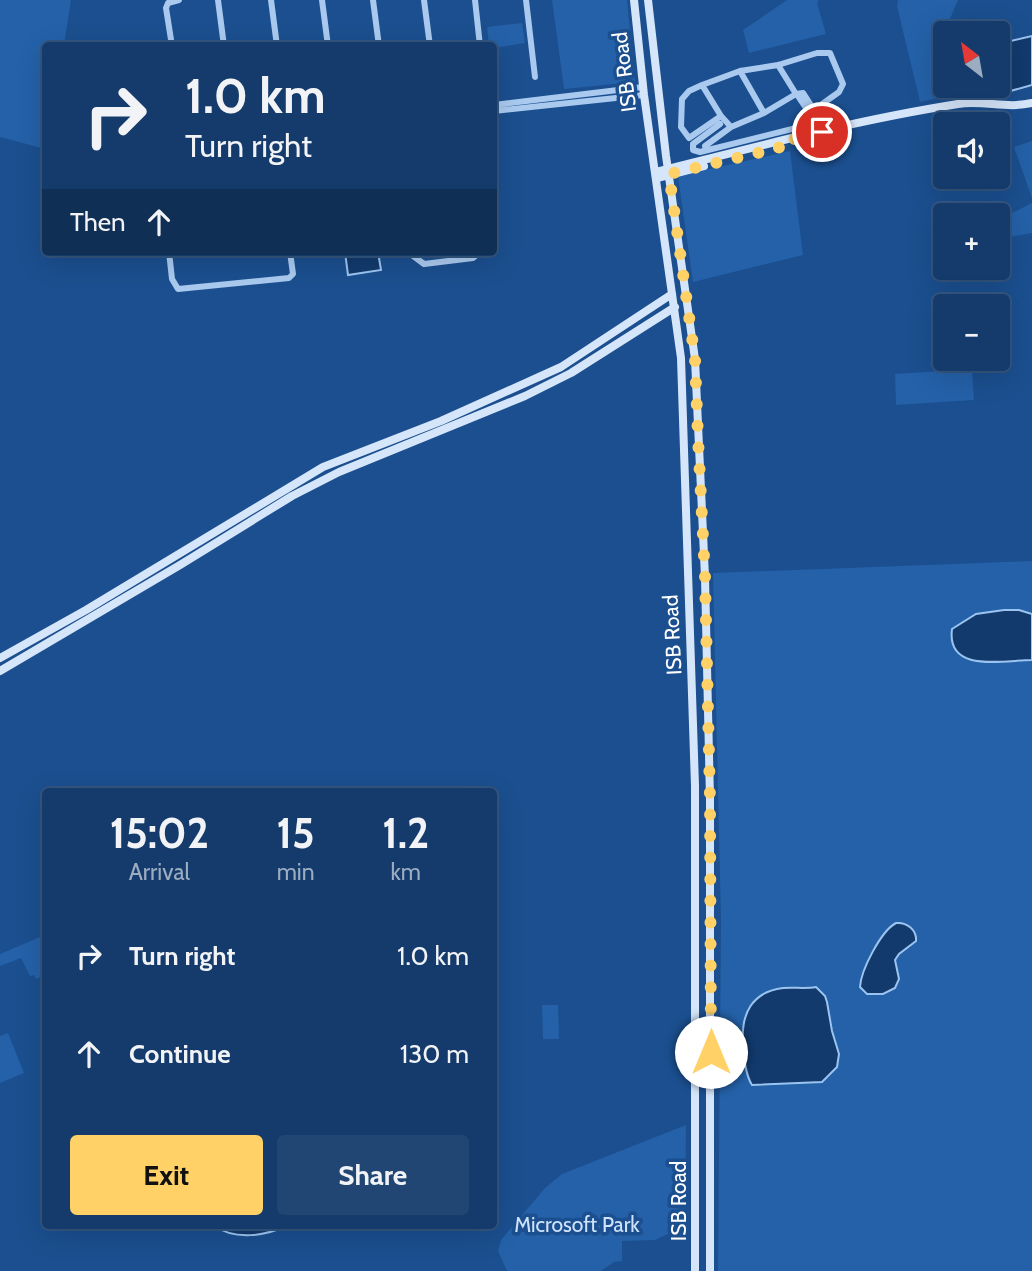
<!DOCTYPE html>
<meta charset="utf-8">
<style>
body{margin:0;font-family:Cabin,sans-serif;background:#214673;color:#f1f3f6;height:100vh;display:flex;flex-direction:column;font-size:26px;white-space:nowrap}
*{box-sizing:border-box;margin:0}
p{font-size:23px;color:#9dadc1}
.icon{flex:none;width:38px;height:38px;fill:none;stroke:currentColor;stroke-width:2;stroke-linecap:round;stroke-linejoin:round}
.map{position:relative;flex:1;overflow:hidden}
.sheet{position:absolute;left:42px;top:788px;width:455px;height:441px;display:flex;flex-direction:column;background:#143b6b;border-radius:7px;box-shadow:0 7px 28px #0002,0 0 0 2px #33557e}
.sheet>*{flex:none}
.banner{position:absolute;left:42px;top:42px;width:455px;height:214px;border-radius:7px;box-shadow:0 7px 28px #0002,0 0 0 2px #33557e;background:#143b6b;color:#f1f3f6;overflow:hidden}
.needle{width:46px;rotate:329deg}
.buttons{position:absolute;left:933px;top:21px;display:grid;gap:14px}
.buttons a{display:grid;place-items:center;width:77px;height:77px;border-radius:7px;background:#143b6b;box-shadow:0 7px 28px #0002,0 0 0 2px #33557e;font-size:35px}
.pin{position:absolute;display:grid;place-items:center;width:60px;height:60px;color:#fff;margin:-30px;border:4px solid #fff;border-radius:50%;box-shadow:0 2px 7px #0007}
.me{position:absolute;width:77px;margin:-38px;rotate:0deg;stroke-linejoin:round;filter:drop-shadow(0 0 5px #0008)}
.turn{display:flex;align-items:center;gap:24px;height:147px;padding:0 28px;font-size:32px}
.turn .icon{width:91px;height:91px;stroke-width:2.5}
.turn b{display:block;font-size:49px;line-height:60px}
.then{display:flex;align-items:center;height:66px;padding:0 28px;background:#0003;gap:14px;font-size:26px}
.eta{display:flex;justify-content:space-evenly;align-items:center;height:119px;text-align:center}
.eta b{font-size:42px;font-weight:700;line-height:49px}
.cta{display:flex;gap:14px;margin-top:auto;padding:14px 28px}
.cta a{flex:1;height:80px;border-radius:7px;background:#ffd166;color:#111;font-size:28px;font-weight:700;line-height:80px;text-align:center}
.cta a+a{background:#214673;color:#f1f3f6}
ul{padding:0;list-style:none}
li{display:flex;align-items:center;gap:21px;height:98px;padding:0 28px}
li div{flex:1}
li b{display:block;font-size:26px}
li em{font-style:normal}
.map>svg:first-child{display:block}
.green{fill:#2461a8}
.water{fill:#123a6d;stroke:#9cc4f0;stroke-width:2}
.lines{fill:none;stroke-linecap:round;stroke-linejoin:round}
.street{stroke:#a9c9ee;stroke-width:6}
.secondary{stroke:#d6e6fa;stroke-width:8}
.route{stroke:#ffd166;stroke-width:12;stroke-dasharray:0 21.6}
.labels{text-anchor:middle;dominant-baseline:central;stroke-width:7;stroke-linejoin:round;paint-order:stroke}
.street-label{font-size:21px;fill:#fff;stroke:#1b4f8f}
.park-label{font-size:21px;fill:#cfe3fa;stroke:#1b4f8f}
</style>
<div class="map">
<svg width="1032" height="1271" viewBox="0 0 1032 1271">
<rect width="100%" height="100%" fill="#1b4f8f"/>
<path class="green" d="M0 0H71L64 45 46 46 45 149 0 137Z
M552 0H627L635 82 564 89Z
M787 0H819L817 3 826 34 749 53 743 30Z
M898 0H958L941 40 945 49V86H959L962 93 920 102 897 6Z
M522 23 525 43 494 48V46L489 45 487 27Z
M1032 141V198L1014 147Z
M790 151 803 255 693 282 678 176Z
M1032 203V233L1010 237 1005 234 1003 227 1012 213Z
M972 369 974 400 896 405 895 374Z
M1032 561V1271H718L721 921 713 573Z
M45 935V975L36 979 34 975 30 976 21 958 0 966V954Z
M542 1005H558L559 1039H543Z
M8 1033 24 1073 0 1083V1036Z
M686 1125 685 1226 655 1240 622 1241V1261L614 1262 601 1271H507L498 1251 501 1240 545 1188 562 1174Z"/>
<path class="water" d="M1032 36V85L1003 93 998 68V44Z
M345 252H378L381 270 348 275Z
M1004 610H1019L1032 614V660C1005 660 946 674 952 629L976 614Z
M896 923C907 922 917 930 916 941L899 954 895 960 899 979 895 988 883 994H867L860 987C861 970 881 931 896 923Z
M816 987 825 996 827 1002 832 1031 839 1054 837 1067 822 1082 752 1085C745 1074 744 1056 743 1043 741 1015 751 992 783 988 794 987 805 989 816 987Z
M212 1225H289C265 1236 236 1241 212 1225Z"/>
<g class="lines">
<path class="street" d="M218 0 224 46
M271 0 277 46
M322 0 328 46
M373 0 379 46
M424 0 430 46
M475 0 480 46
M526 0 535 77
M172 46 166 8 168 3 179 0
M702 85 740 71 778 65 817 53H830L843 84 839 92 818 107 833 130
M702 85 721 116 689 138 681 127 682 99 689 91Z
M796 94 803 93 814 110 809 113
M798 96 819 127
M494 105 643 87
M814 109 827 131
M494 111 644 95
M764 113 796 94 778 65
M721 116 731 127 764 113 740 71
M720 124 693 144V150L700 152 816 123
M706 150 705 146 731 127
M169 252 172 279 178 289 289 278 293 274 290 252
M408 252 424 264 473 258 480 252"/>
<path class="secondary" d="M634 0 644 95 681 358 695 786V1271
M648 0 666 156 695 359 705 577 710 799V1271
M656 172C755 147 856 120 958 104 983 100 1007 109 1032 103
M657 178 704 166
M0 658 86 610 323 467 441 421 561 367 672 294
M0 671 180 565 292 496 339 472 525 396 571 373 675 307"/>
</g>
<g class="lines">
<path class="route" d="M711 1052 710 799 705 576 698 438 695 359 669 174 779 148 778 143 822 132"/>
</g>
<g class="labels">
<g class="street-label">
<text transform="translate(624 72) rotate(-97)">ISB Road</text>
<text transform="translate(672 635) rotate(-93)">ISB Road</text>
<text transform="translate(678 1201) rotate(-90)">ISB Road</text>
</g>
<g class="park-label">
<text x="577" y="1224">Microsoft Park</text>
</g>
</g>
</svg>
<div class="buttons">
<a><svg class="needle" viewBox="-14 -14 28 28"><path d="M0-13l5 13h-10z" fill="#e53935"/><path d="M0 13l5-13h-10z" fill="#9dadc1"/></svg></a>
<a><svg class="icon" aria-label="sound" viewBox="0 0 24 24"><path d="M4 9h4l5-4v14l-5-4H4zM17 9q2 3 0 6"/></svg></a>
<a>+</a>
<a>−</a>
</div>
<div class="pin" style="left:822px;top:132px;background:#d93025"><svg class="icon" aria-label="arrive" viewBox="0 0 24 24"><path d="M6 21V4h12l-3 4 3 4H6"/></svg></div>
<svg class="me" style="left:711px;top:1052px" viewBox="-20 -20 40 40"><circle r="19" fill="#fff"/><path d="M0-13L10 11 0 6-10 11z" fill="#ffd166"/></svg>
<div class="banner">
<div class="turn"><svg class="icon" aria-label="right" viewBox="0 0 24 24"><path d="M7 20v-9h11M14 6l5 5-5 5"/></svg><div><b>1.0 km</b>Turn right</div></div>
<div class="then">Then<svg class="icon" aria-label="ahead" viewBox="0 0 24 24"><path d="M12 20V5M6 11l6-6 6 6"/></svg></div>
</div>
<section class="sheet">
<div class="eta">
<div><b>15:02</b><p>Arrival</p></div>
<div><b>15</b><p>min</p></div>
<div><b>1.2</b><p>km</p></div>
</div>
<ul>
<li><svg class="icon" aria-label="right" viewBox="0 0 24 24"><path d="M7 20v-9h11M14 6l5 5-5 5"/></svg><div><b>Turn right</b></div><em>1.0 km</em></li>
<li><svg class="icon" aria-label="ahead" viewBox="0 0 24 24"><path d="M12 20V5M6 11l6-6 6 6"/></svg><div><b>Continue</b></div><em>130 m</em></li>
</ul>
<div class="cta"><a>Exit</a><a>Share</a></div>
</section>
</div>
